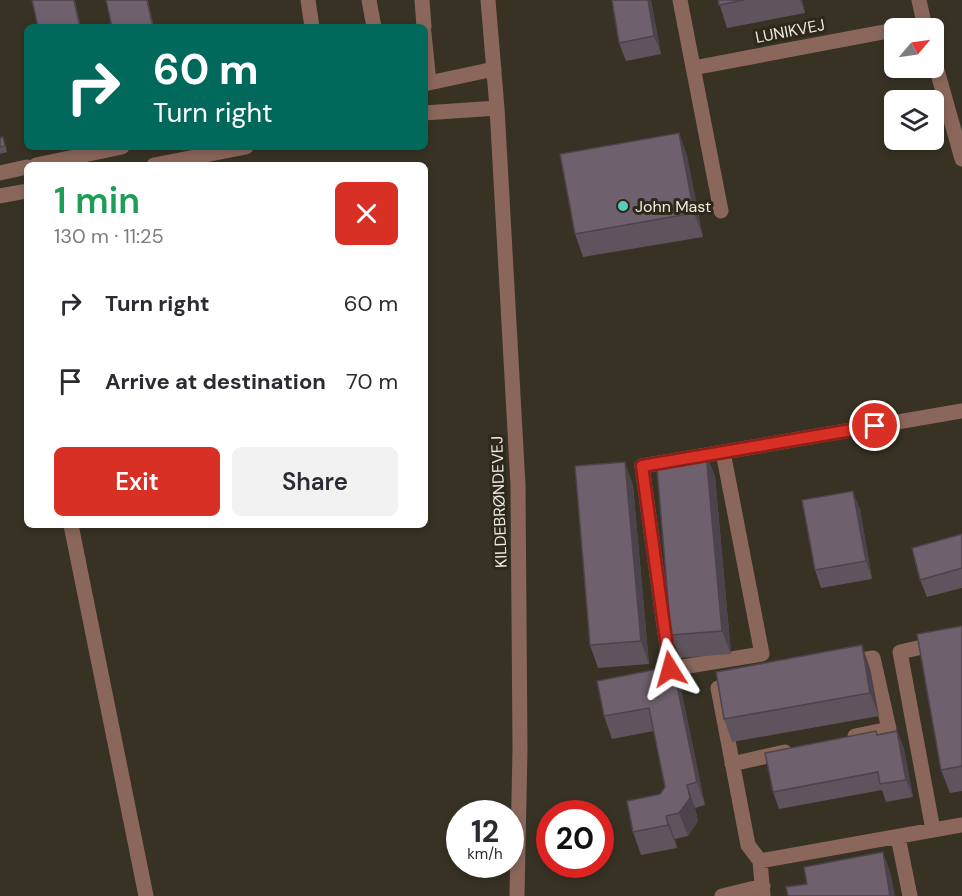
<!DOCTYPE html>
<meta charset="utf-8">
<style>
body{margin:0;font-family:"DM Sans",sans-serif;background:#f2f2f3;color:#2b2b33;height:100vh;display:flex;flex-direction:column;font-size:22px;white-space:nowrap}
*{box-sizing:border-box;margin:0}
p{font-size:20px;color:#7c7c81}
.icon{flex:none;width:33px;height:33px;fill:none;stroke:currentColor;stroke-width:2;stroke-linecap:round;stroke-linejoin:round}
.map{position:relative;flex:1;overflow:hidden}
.drawer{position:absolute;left:24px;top:162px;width:404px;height:366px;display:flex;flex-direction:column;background:#fff;border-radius:9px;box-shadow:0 3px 9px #0003}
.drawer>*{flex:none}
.guide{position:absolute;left:24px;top:24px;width:404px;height:126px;border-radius:9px;box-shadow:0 3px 9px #0003;background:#00695c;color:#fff;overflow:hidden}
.needle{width:39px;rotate:61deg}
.buttons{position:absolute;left:884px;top:18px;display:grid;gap:12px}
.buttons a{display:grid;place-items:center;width:60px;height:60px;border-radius:9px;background:#fff;box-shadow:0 3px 9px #0003;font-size:30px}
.speed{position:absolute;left:446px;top:800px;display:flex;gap:12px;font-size:30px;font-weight:700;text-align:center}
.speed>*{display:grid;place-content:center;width:78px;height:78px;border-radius:50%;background:#fff;box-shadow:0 3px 9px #0003;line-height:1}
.speed small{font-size:15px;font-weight:400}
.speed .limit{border:9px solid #d22;background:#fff;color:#111}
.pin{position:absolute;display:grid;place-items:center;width:51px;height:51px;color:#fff;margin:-26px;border:3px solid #fff;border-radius:50%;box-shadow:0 2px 6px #0007}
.me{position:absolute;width:66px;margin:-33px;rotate:352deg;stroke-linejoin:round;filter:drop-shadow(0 0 4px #0008)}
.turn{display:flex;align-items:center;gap:21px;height:126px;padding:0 30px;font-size:27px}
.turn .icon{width:78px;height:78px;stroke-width:2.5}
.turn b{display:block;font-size:42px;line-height:51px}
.round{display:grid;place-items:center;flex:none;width:63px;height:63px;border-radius:9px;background:#f2f2f3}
.headline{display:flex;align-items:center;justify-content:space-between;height:102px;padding:0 30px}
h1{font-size:36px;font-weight:600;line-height:45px;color:#1e9e55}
.action{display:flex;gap:12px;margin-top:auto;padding:12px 30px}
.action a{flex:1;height:69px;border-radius:9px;background:#d93025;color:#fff;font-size:24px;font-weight:600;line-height:69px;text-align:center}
.action a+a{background:#f2f2f3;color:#2b2b33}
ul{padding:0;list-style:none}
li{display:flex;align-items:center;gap:18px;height:78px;padding:0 30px}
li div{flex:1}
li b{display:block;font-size:22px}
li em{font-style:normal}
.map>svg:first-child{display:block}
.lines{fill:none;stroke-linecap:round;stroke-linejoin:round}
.minor{stroke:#8b675b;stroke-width:15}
.wall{fill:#5f535d}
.shaded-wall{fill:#4d434c}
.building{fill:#6e606c;stroke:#4d434c;stroke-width:1.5}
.route-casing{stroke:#8d1f18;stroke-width:15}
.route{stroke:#d93025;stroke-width:10}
.poi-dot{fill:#5acebd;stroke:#2d281a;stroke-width:2}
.labels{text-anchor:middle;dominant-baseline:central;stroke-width:6;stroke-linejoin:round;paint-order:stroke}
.street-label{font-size:16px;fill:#eeebe2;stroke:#2d281a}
.poi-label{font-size:16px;fill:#eeebe2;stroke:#2d281a;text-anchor:start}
</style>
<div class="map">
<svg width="962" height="896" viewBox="0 0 962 896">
<rect width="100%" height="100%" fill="#373224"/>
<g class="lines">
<path class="minor" d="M308 0 312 27
M369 0 374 27
M422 0 424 27
M488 0 497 108 518 485 520 749 517 896
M680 0 721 211
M919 0 925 28
M900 28 924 24
M424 33 429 83
M933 56 962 159
M693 68 894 30
M424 84 494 69
M424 113 497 108
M36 165 122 147
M154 165 246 147
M0 173 27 167
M0 196 27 191
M723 452 762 654 670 669 642 466 962 411
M71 525 146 896
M848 662 873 658 889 729 855 736
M737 684 718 688 748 845 760 861 763 896
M732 764 785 752
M933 830 900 652 962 638
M898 837 910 896
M760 861 962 825
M722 896 763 886"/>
</g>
<path class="wall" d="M612 0H651L661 54 626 61 619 43Z
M718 0H802L805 13 727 28Z
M679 133 687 156 703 237 583 257 575 234Z
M0 138 5 143 7 152 0 154Z
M715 476 731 654 680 658 671 635Z
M633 485 649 664 598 668 590 645Z
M860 509 872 579 821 588 815 570Z
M962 534V588L927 597 920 580Z
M962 626V791L950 793 941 770Z
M870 668 879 716 732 742 724 719Z
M681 689 705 805 695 808 698 821 688 836 675 839 677 848 641 855 633 832 665 787 654 731 612 739 604 716Z
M897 731 904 749 913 797 886 802 882 790 779 809 773 792 877 735Z"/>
<path class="shaded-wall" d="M74 0H75L81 27H80Z
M147 0H148L154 27H153Z
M648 0H651L661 54 654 36Z
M800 0H802L805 13Z
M679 133 687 156 703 237 694 213Z
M706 453 715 476 731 654 722 631Z
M625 462 633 485 649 664 641 641Z
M853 491 860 509 872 579 866 561Z
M862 645 870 668 879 716 870 693Z
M673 666 681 689 705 805 697 782Z
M897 731 904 749 913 797 906 780Z
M687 785 695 808 698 821 688 836 679 813Z
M666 816 675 839 677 848 668 825Z
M883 852 891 875 895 896H890Z"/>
<path class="building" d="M32 0H74L80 27H38Z
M106 0H147L153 27H112Z
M612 0H648L654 36 619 43Z
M718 0H744L719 5Z
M679 133 694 213 575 234 560 154Z
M3 137 5 146 0 147V138Z
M706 453 722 631 671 635 656 457Z
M625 462 641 641 590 645 575 466Z
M853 491 866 561 815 570 802 500Z
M962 534V568L920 580 912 548Z
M962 626V766L941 770 917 634Z
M862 645 870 693 724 719 716 672Z
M673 666 697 782 687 785 690 798 679 813 666 816 668 825 633 832 627 801 660 794 665 787 649 708 604 716 597 681Z
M876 731 877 735 897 731 906 780 880 784 878 772 773 792 765 753Z
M883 852 890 896H788L786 887 807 884 804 867Z"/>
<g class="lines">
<defs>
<path id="route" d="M670 669 642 466 875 426"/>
</defs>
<use href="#route" class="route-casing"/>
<use href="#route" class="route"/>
</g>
<circle class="poi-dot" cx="623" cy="206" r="6"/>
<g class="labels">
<g class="street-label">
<text transform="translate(790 31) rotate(-11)">LUNIKVEJ</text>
<text transform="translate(499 502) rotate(-92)">KILDEBRØNDEVEJ</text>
</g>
<g class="poi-label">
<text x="635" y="206">John Mast</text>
</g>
</g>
</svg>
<div class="buttons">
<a><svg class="needle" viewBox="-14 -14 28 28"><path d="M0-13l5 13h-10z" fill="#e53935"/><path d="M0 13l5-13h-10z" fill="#7c7c81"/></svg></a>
<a><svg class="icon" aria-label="layers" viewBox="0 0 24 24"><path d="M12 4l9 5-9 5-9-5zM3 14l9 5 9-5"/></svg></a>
</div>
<div class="speed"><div>12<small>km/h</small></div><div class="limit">20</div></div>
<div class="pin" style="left:875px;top:426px;background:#d93025"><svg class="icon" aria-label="arrive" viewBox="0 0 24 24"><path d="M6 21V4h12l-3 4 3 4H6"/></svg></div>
<svg class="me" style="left:670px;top:669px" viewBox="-20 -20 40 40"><path d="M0-17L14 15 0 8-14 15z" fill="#d93025" stroke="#fff" stroke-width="4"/></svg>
<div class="guide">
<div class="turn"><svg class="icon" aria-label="right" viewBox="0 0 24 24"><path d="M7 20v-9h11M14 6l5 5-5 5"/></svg><div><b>60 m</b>Turn right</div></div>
</div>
<section class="drawer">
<div class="headline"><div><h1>1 min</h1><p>130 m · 11:25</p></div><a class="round" style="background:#d93025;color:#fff"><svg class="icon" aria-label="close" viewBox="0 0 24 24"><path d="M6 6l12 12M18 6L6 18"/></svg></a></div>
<ul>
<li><svg class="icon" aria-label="right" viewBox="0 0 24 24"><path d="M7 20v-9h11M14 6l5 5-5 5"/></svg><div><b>Turn right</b></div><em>60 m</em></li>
<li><svg class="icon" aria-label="arrive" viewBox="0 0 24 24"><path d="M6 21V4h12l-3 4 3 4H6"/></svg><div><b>Arrive at destination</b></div><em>70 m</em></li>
</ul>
<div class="action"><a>Exit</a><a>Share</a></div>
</section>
</div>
